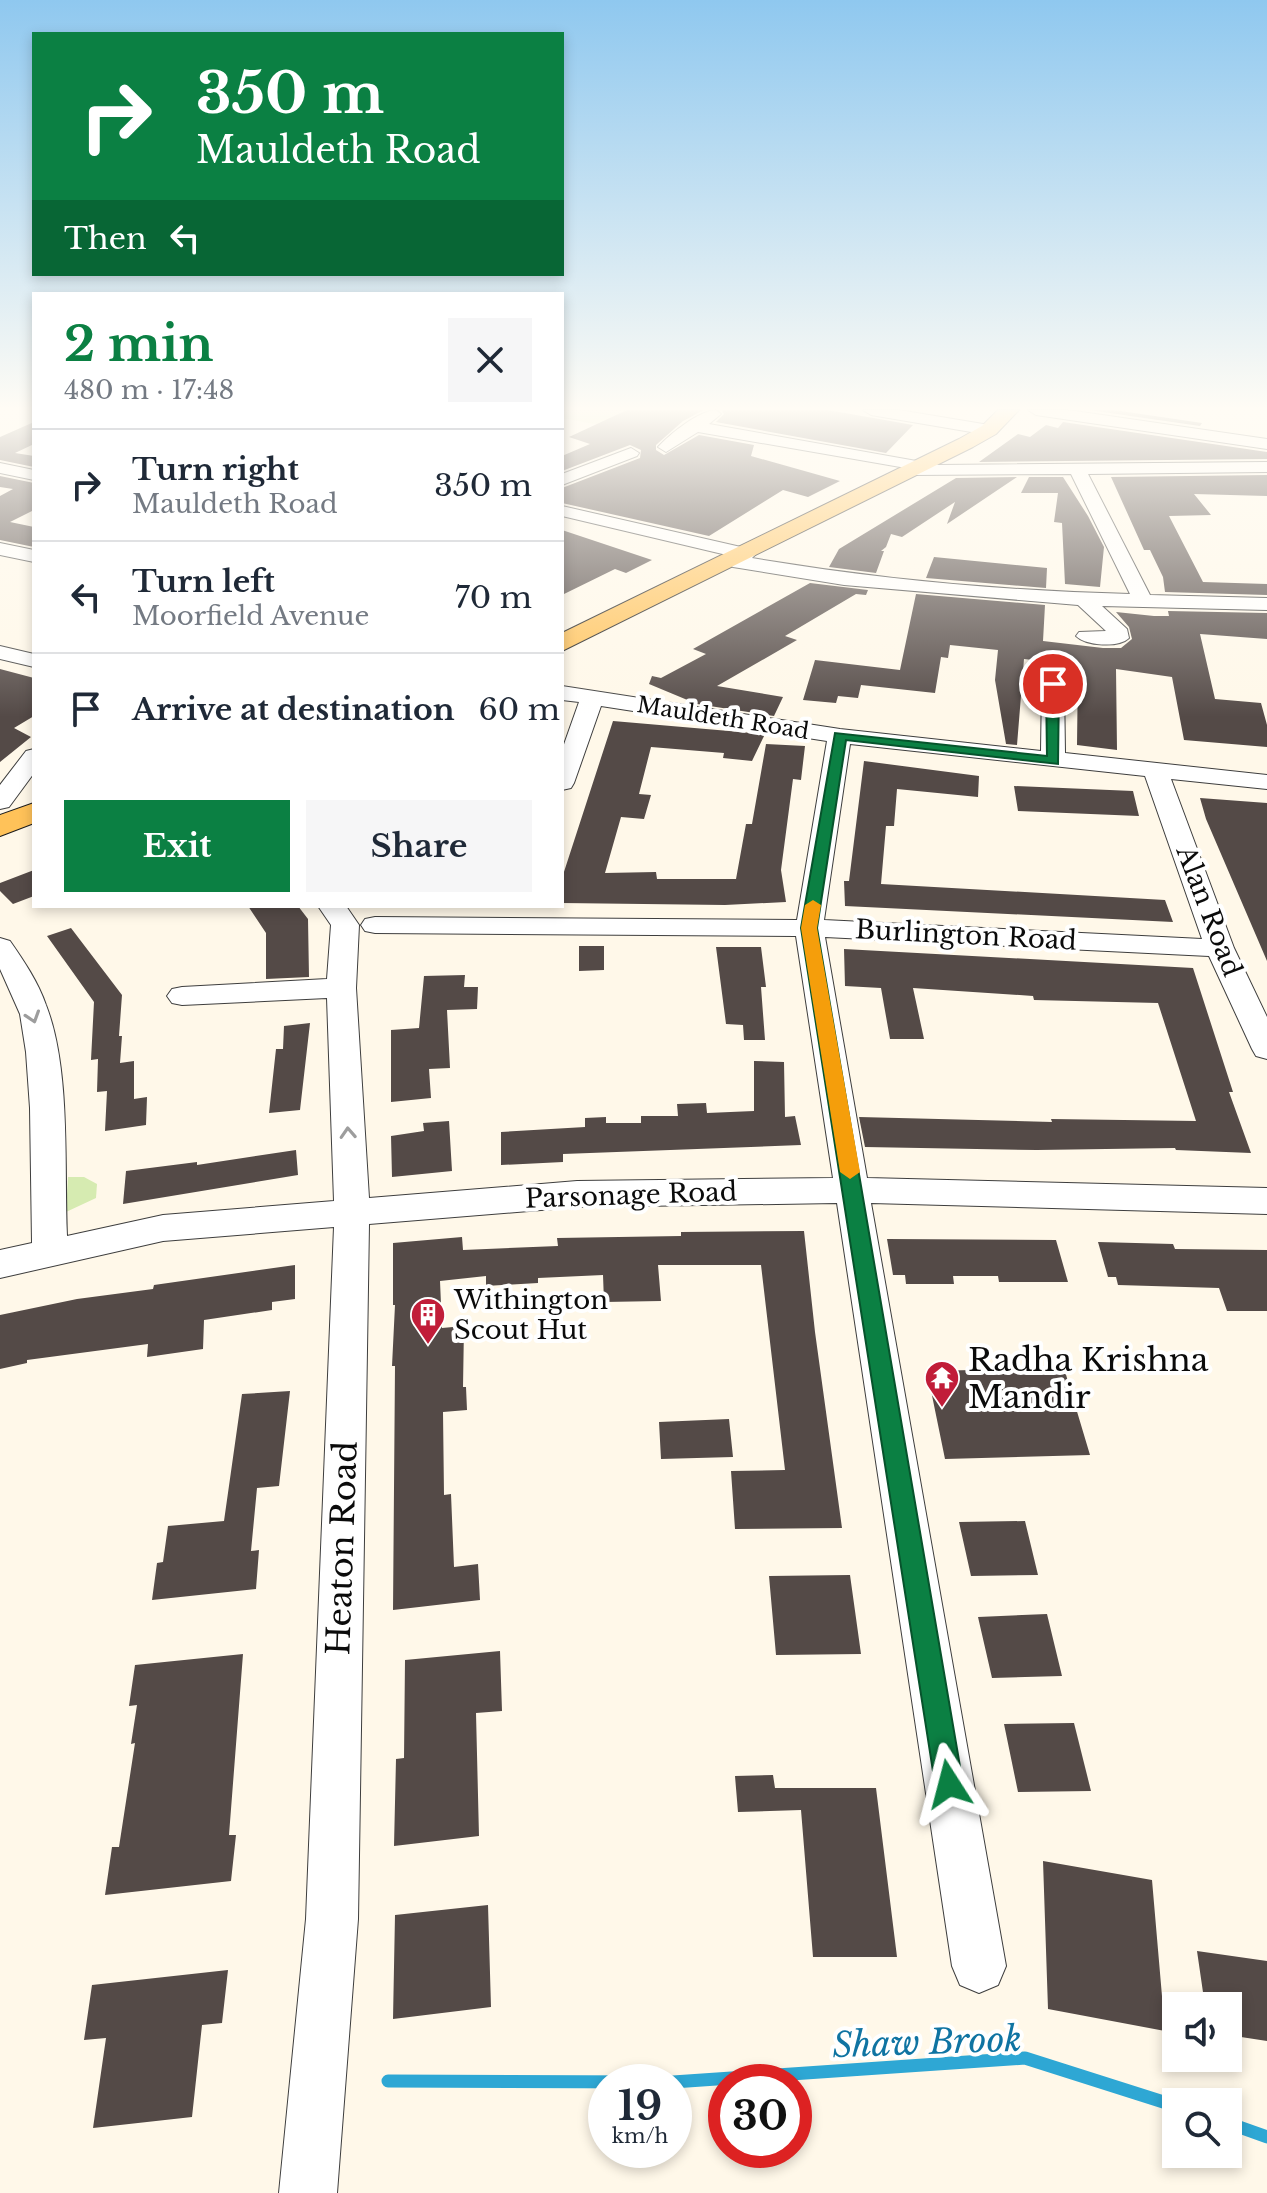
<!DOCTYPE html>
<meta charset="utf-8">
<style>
body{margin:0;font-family:"Libre Baskerville",serif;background:#f6f6f7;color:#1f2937;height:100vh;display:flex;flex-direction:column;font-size:30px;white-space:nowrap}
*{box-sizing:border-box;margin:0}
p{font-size:26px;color:#747a83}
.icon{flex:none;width:44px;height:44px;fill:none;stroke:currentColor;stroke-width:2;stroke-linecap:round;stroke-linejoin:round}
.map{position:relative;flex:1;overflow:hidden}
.drawer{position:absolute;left:32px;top:292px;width:532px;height:616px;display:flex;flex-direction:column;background:#fff;border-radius:0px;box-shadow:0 4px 12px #0003}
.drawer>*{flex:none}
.guide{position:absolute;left:32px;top:32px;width:532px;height:244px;border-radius:0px;box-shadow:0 4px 12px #0003;background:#0b8043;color:#fff;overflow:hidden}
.fabs{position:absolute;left:1162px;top:1992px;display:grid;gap:16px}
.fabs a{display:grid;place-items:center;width:80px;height:80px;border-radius:0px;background:#fff;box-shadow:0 4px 12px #0003;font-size:40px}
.speed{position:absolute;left:588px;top:2064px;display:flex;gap:16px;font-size:40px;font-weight:700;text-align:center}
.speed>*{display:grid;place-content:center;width:104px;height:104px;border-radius:50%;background:#fff;box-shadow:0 4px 12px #0003;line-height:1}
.speed small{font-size:20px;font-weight:400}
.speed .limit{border:12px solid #d22;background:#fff;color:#111}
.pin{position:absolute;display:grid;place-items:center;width:68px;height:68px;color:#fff;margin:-34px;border:4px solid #fff;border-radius:50%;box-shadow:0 2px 8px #0007}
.me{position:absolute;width:88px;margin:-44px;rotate:351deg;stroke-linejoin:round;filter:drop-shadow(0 0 6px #0008)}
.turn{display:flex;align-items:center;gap:28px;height:168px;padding:0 32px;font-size:36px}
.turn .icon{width:104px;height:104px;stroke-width:2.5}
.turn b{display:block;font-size:56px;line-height:68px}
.then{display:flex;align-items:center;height:76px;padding:0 32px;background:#0003;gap:16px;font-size:30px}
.round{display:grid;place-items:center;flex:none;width:84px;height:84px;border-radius:0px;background:#f6f6f7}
.overview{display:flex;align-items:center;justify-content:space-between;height:136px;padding:0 32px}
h1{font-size:48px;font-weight:700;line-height:60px;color:#0b8043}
.primary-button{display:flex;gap:16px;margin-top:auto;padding:16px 32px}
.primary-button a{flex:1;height:92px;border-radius:0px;background:#0b8043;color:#fff;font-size:32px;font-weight:700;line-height:92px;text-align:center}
.primary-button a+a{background:#f6f6f7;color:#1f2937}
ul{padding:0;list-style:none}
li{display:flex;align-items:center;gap:24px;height:112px;padding:0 32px;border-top:2px solid #e0e1e3}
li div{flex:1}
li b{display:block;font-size:30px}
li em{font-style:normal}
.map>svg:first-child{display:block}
.green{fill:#d6ebb1}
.pitch{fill:#e7f1c3}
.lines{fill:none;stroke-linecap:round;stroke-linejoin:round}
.stream{stroke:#2ea7d4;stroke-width:13}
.building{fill:#544a47}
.minor-casing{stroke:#3e3e3e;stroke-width:2}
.major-casing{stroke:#1c1c1c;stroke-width:2}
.minor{fill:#fff;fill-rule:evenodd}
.major{fill:#ffc259;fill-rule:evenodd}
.oneway{stroke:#9d9d9d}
.route{fill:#0b8043;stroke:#07532c;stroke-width:2}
.slow{fill:#f59e0b}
.labels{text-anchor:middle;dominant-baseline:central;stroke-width:8;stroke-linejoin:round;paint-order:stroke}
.far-street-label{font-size:22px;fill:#0b0b0b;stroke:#fff}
.street-label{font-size:26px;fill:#0b0b0b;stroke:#fff}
.poi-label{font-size:26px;fill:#0b0b0b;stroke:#fff;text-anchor:start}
.near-poi-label{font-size:32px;fill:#0b0b0b;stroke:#fff;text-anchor:start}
.near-street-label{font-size:32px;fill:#0b0b0b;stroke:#fff}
.near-water-label{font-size:34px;font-style:italic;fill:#0f74a2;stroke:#fff}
</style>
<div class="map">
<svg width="1267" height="2193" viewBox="0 0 1267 2193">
<rect width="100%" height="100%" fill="#fff8e9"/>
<path class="green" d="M68 1177H84L97 1184 96 1198 66 1212Z"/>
<path class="pitch" d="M562 410H652L605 426 562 418Z"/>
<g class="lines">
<path class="stream" d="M388 2081 653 2082
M673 2082 1025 2058 1176 2106
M1228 2123 1267 2137"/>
</g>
<path class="building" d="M627 410H704L683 421 656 445V450L664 455 699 435 754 445 751 456 840 481 808 497 783 490 709 536 562 503V488L640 458 641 450 630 445 562 471V456L590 444 569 437Z
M721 410H828L913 425 886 453 716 422 724 414Z
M1089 410H1114L1202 423 1200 426Z
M34 422V444L15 453 34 456V467L0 460V437Z
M1063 422 1267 452V459L979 462 1018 434 1030 437 1046 425 1058 428Z
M1267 475V496L1194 494 1211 515 1169 516 1203 582 1267 584V595L1165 592 1163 577 1150 550H1144L1111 477Z
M0 476 34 483V510L10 522 34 527V547L0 540V496L13 489 0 487Z
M1017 477 947 524 955 502 902 537 891 534 886 547 881 551H884L876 573 829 567 839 549 956 478Z
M1029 477H1063L1088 516 1104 547 1100 587 1065 584 1062 523 1054 522 1058 493H1021Z
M562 530 652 560 626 573 615 569 562 595Z
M934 557 1047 568 1046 588 926 578Z
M810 583 868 590 866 595 856 594 785 636 797 640 717 686 783 697 774 716 697 704 649 684 652 676 661 678 706 654 693 649Z
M916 594 1045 605 1043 641 1103 648H1121L1132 639 1129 627 1116 612 1154 616H1169L1168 611 1267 613V639L1200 634 1215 699 1261 703 1267 725V747L1184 740 1172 677 1116 669 1117 750 1077 745 1078 665 1024 659 1017 745 1006 744 995 680 998 650 950 645 948 658 941 657 935 693 861 685 858 698 838 696 836 703 803 700 815 660 900 670Z
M0 669 34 678V716L14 728 31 737 0 762Z
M613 721 765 734 752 761 723 758 724 753 651 747 639 794 651 795 644 819 621 817 605 873 656 872 657 879H736L746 824H752L766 744 805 746 801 780 793 779 781 870 786 902 725 905 562 903V878Z
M864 761 979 776 978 797 897 789 894 826H886L881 884 1165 900 1173 922 845 906 844 881H849Z
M1014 786 1133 791 1139 816 1018 811Z
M1200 798 1267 803V961L1206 819Z
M34 870V896L13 904 0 891V883Z
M248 906H298L308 919 309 977 266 979V933Z
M71 928 122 995 119 1036H122L120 1063 134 1061V1099L147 1097 146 1125 105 1131 107 1091 97 1092 98 1059 91 1060 94 1002 47 936Z
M579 946H604V970L579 971Z
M716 947H761L766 987H761L765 1040H744L743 1025 726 1024Z
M844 949 1193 968 1233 1092H1229L1251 1153 1176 1150 1175 1148 1037 1150 865 1147 859 1117 1052 1122 1051 1119 1196 1121 1158 1003 1034 1000 1033 996 913 988 924 1039H890L881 988 845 986Z
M465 975 464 987H478L477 1009 447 1010 450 1068 429 1069 431 1098 391 1102V1030L419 1028 424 976Z
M310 1023 300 1110 269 1113 276 1049H283L284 1026Z
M754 1061 784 1062 785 1117 795 1116 801 1145 563 1154V1162L501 1165V1132L585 1127V1118L606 1117V1123H641V1116H678L677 1104 706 1103 707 1113 754 1111Z
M449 1121 452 1171 392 1177 391 1136 424 1131 423 1123Z
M296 1150 298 1175 123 1204 126 1171 197 1162V1165Z
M804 1231 815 1332 842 1528 735 1529 731 1471 785 1470 761 1265H658L661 1301 604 1302 603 1275 538 1278V1283L486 1286V1276L440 1281 442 1328 464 1326 463 1387H466L467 1410 443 1412 444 1495 451 1494 454 1567 478 1564 480 1600 393 1610 395 1366H392L395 1305H393V1243L462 1237 463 1250 558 1246 557 1238 681 1236V1232Z
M887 1239 1056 1240 1068 1282H999L998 1276H953L954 1284H906L905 1275H893Z
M1098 1242 1173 1244 1175 1249 1267 1250V1311H1227L1219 1288 1118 1285 1116 1277H1108Z
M295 1265V1299L272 1302V1310L204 1320 203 1349 147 1357 148 1344 27 1360V1363L0 1369V1315L77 1299 153 1289 154 1285Z
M1064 1368 1090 1455 945 1459 927 1371Z
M290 1391 279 1486 257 1488 251 1551 259 1550 256 1589 152 1600 157 1563 163 1562 168 1526 224 1521 242 1394Z
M729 1419 733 1457 661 1459 659 1422Z
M1025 1521 1038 1575 971 1576 959 1522Z
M850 1575 861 1654 776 1655 769 1576Z
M1047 1614 1062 1676 992 1678 978 1617Z
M500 1651 502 1711 476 1713 479 1836 394 1846 396 1759 404 1758 405 1660Z
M243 1654 229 1835H236L231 1881 105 1895 112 1847H119L135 1743 131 1744 137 1705 129 1706 135 1665Z
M1074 1723 1091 1791 1018 1792 1004 1724Z
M773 1775 775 1788H876L897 1957H813L801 1810 738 1812 735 1776Z
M1043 1861 1152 1880 1165 2031 1048 2009Z
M488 1905 491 2007 393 2019 395 1915Z
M1197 1951 1267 1961V2041L1228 2035V2006H1205Z
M228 1970 222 2023 202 2025 192 2117 93 2128 106 2038 84 2040 92 1985Z"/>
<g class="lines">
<defs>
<path id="minor" d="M716 410 721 414 709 424 939 465 1267 462V472L1088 474 1150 595 1267 598V610L1102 606 1127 629 1129 638C1119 648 1086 646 1076 636L1079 632 1106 631 1078 605 844 585 733 567 723 561 731 556 562 516V506L754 550 756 554 752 558C877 579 1003 591 1130 594L1071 474 913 475 907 474 906 468 698 432 666 452 658 447C670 434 698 411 716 410Z
M863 410H899L989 425 997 430 989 435 871 415Z
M1028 410H1068L1267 439V449L1036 415Z
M631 448 639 453 637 456 562 485V474Z
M0 463 34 470V480L0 473Z
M0 543 34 550V562L0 555Z
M0 646 34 654V667L0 659Z
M1053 677 1064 684 1065 753 1267 775V789L1171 779 1234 948 1267 1017V1059L1256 1056 1252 1049 1209 956 825 937 867 1178 1267 1188V1214L871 1203 1006 1966 998 1985 979 1993 960 1985 952 1966 837 1203 577 1207 369 1224 358 1919 337 2193H279L306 1919 334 1227 163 1241 0 1278V1250L32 1243 30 1108 26 1052 20 1014 0 969V938L10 941C24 961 38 982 46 1005 71 1069 64 1166 67 1236L163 1215 334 1201 327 998 182 1005 172 1003 167 996 172 989 182 987 327 979 331 925 318 906H346L359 925 356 988 369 1198 577 1181 833 1178 796 936 375 933 365 931 361 925 365 919 375 917 797 920 827 741 601 706 574 783 571 788 562 790V750L579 702 562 700V686L840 729 1041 751 1042 684ZM850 744 1145 776 1202 939 824 920Z
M34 749V773L9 807 0 809V785L26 751Z"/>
<path id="major" d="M998 410H1019L996 434 973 447 562 651V633L959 439 982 426Z
M34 803V823L0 836V815Z"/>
</defs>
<use href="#minor" class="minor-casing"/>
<use href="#major" class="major-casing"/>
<use href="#minor" class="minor"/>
<use href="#major" class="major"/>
</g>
<defs><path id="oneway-chevron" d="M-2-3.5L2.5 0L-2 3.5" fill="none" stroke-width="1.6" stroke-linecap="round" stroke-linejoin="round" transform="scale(2)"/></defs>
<g class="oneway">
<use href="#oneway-chevron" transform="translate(33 1017) rotate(72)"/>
<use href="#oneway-chevron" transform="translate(348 1133) rotate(-93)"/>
</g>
<linearGradient id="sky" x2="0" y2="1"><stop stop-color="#8fc8ef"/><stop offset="0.57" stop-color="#fffcf5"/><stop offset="1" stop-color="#fffcf5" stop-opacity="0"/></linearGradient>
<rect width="1267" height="717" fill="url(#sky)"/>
<path class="route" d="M1053 680 1059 684 1058 764 846 740 817 928 963 1784 959 1794 949 1798 939 1794 935 1784 801 928 835 733 1047 756 1046 684Z"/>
<path class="slow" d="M813 900 821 905 817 928 860 1172 850 1179 840 1172 801 928 805 905Z"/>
<defs>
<symbol id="building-pin" viewBox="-11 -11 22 30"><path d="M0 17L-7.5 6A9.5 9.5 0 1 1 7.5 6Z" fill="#c11d39" stroke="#fff"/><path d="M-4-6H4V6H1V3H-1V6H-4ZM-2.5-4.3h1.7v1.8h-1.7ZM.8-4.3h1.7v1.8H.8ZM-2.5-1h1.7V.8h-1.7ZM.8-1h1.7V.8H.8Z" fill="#fff"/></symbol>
<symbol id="temple-pin" viewBox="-11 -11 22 30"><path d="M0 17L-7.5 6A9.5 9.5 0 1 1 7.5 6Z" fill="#c11d39" stroke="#fff"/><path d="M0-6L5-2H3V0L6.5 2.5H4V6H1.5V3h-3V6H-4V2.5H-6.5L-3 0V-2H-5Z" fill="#fff"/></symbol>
</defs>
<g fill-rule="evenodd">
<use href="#building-pin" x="408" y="1295" width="40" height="54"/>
<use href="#temple-pin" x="922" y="1358" width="40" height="54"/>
</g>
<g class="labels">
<g class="far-street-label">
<text transform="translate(723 718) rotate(9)">Mauldeth Road</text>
</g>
<g class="street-label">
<text transform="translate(1209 911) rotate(69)">Alan Road</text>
<text transform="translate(966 935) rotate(3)">Burlington Road</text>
<text transform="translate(631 1195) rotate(-2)">Parsonage Road</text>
</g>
<g class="poi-label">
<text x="454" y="1300">Withington<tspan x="454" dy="30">Scout Hut</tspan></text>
</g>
<g class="near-poi-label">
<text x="968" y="1360">Radha Krishna<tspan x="968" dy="37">Mandir</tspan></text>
</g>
<g class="near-street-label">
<text transform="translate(342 1548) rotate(-88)">Heaton Road</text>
</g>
<g class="near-water-label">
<text transform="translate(927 2042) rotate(-2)">Shaw Brook</text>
</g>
</g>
</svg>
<div class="fabs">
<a><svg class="icon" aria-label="sound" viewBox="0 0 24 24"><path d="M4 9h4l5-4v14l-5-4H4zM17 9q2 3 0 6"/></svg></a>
<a><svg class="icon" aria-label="search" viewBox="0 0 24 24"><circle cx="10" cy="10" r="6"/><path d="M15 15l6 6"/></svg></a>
</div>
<div class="speed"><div>19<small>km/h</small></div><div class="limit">30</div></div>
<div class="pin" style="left:1053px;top:684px;background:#d93025"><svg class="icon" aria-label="arrive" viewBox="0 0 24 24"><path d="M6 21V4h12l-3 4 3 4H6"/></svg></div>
<svg class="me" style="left:949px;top:1784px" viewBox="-20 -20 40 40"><path d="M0-17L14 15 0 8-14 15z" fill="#0b8043" stroke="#fff" stroke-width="4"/></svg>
<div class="guide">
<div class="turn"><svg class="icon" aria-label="right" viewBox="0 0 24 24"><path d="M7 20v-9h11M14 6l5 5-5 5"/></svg><div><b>350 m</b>Mauldeth Road</div></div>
<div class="then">Then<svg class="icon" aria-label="left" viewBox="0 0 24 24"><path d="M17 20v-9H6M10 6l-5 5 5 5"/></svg></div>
</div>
<section class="drawer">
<div class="overview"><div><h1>2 min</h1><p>480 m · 17:48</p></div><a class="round"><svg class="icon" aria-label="close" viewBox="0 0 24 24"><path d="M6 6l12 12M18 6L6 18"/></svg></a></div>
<ul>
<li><svg class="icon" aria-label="right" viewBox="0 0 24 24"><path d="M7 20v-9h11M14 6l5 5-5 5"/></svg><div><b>Turn right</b><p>Mauldeth Road</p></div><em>350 m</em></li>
<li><svg class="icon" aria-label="left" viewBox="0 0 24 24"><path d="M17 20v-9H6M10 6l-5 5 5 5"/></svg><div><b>Turn left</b><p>Moorfield Avenue</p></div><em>70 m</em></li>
<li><svg class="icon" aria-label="arrive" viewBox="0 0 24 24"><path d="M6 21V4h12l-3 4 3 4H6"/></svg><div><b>Arrive at destination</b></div><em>60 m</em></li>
</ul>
<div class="primary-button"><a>Exit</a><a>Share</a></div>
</section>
</div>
